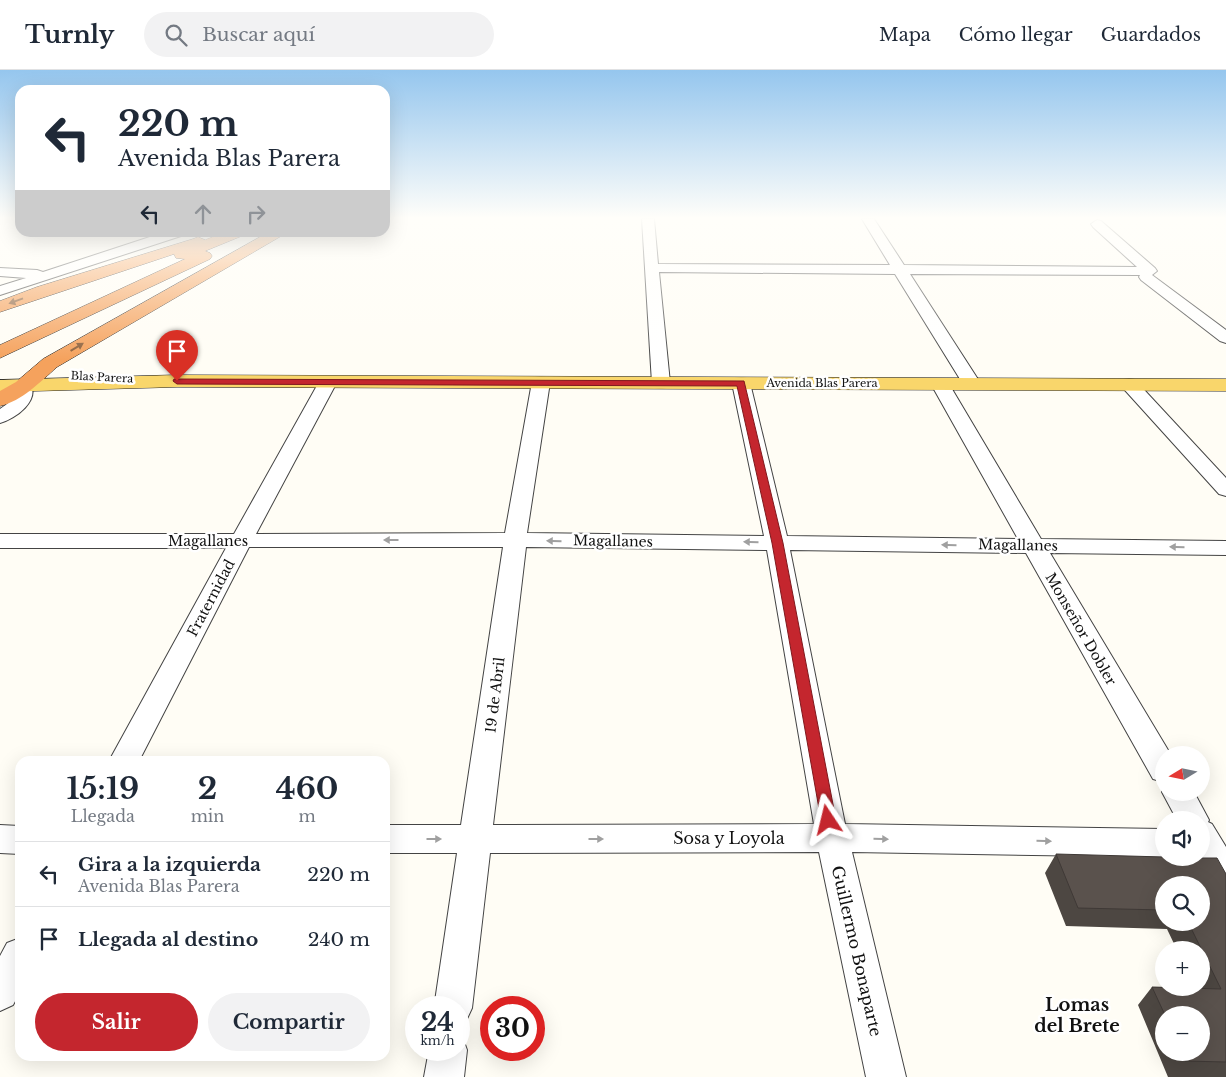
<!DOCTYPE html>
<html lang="es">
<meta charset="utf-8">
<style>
body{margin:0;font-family:"Libre Baskerville",serif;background:#f2f2f3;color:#1f2937;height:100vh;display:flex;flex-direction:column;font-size:19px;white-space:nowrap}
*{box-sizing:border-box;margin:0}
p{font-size:16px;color:#747a83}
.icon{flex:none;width:28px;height:28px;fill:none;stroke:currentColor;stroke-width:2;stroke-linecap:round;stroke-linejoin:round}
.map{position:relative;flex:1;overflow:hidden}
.side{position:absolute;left:15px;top:686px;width:375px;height:305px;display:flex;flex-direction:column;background:#fff;border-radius:15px;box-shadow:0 5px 20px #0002}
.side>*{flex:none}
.top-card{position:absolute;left:15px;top:15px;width:375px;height:152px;border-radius:15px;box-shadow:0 5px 20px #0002;background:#fff;color:#1f2937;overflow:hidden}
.needle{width:32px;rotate:260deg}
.controls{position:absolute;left:1155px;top:676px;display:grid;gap:10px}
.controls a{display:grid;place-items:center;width:55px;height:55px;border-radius:50%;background:#fff;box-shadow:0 5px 20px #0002;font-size:25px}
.speed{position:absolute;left:405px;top:926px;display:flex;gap:10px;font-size:25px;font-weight:700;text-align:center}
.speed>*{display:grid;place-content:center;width:65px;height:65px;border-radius:50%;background:#fff;box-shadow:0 5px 20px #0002;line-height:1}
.speed small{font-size:12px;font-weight:400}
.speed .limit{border:8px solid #d22;background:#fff;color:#111}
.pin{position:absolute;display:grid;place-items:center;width:42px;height:42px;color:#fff;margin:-51px -21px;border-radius:50% 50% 50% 0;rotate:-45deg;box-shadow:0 0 5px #0007}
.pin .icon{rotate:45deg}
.me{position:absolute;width:55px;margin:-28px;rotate:350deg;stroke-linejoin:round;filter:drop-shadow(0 0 4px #0008)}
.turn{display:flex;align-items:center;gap:18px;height:105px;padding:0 20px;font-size:22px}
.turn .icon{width:65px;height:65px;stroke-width:2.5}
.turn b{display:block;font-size:35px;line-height:42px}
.lanes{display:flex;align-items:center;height:48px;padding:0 20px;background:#0003;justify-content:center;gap:25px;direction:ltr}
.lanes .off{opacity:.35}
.eta{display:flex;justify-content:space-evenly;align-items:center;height:85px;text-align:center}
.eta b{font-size:30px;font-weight:700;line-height:35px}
.cta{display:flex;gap:10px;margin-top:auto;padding:10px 20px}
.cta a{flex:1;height:58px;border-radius:30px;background:#c4262e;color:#fff;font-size:20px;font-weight:700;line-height:58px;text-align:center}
.cta a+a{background:#f2f2f3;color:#1f2937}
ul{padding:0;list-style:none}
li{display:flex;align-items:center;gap:15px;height:65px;padding:0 20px;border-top:1px solid #e0e1e3}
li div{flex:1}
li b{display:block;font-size:19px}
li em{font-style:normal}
header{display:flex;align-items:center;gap:30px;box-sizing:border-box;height:70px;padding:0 25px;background:#fff;border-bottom:1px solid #e0e1e3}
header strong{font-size:24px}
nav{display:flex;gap:28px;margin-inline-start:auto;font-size:18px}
.search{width:350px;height:45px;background:#f2f2f3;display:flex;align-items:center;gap:12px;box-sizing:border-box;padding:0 18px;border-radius:28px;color:#747a83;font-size:19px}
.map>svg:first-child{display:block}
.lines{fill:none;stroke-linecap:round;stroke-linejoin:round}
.minor-casing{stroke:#444;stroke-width:2}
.major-casing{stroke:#222;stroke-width:1}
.highway-casing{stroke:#222;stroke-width:1}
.minor{fill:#fff;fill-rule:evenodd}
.major{fill:#f9d66b;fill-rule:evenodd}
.highway{fill:#f5a25d;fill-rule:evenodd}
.wall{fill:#4d4742;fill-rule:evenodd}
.building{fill:#5a524d;stroke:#3f3936}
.oneway{fill:#8e613b}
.oneway2{fill:#a0a0a0}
.route{fill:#c4262e;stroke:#7f191e}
.labels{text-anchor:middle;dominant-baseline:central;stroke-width:5;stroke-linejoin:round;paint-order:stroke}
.far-street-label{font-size:11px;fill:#111;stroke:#fff}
.street-label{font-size:14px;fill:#111;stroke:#fff}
.near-street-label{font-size:16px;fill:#111;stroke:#fff}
.near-neighbourhood-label{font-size:18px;font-weight:bold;fill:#111;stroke:#fff}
</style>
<header>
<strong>Turnly</strong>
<div class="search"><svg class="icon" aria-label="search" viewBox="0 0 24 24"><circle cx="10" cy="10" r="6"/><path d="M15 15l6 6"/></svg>Buscar aquí</div>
<nav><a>Mapa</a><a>Cómo llegar</a><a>Guardados</a></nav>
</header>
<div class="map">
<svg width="1226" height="1007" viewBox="0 0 1226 1007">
<rect width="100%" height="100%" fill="#fffdf5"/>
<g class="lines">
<defs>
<path id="minor" d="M642 149H654L658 194 890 195 862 149H874L904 195 1137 197 1093 157 1091 154 1097 150 1101 151 1155 198 1157 201 1152 205 1226 260V273L1220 271 1141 210 1139 207 1140 205 910 204 981 314 978 318 972 319 966 318 963 314 895 204 659 202 670 313 667 317 661 318 655 317 652 313Z
M165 162H185L184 165 0 225V216L26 208 0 206V198L37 200 43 202Z
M328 307 334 308 337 312 256 464 505 463 532 312 535 308 541 307 547 308 550 312 527 463 764 466 732 313 735 309 741 308 747 309 750 313 787 466 1018 469 931 314 934 310 940 309 946 310 949 314 1041 469 1226 471V485L1050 483 1171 685H1164V712L1153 709 1026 483 790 480 845 754 1164 759V787L852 782 906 1007H866L819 782 490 783 472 938 466 951 459 954V938H434L457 783H385V755H461L503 477H249L139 691H109L226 478H0V464H234L319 312 322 308ZM526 477 767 480 814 754 493 755Z
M1129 309 1135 310 1226 408V426L1219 424 1123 318 1120 314 1123 310Z
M23 311 29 312C42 330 15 349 0 353V339C19 327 8 325 17 312Z
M1164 718V722H1194L1209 750 1208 752 1212 754 1226 777V823L1214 819 1197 788H1201V750H1177L1162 722Z
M0 755 20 756V784L0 783Z
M20 868V922L13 935 0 941V886L7 873Z
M459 965 462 966 467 980 464 1007H424L429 980H459Z"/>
<path id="major" d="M177 305 1226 309V321L177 317 0 322V310Z"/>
<path id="highway" d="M225 162H246L244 165 205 181 210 183 212 186 210 189 0 288V275L185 189 176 188 174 184 0 242V231L37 217 193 169 198 167 205 170Z
M269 162H288L57 297C40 312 22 331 0 336V321L16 312 43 289Z"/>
</defs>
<use href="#minor" class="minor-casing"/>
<use href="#major" class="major-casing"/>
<use href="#highway" class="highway-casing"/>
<use href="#minor" class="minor"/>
<use href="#major" class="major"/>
<use href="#highway" class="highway"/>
</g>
<path class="wall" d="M1056 784 1226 804V1007H1168L1138 935 1152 917 1201 918V880H1177L1167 859 1066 856 1045 803ZM1164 815 1201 852H1164ZM1164 945H1201V982H1164Z"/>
<path class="building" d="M1056 784 1164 787V788H1217L1226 804V992L1185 991 1181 982H1201V945H1165L1152 917 1221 919 1188 852H1201V815H1164V840L1078 838Z"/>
<defs><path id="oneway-solid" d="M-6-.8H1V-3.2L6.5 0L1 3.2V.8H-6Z" transform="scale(1.25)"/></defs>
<g class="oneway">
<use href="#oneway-solid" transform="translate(16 231) rotate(160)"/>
<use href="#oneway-solid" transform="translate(77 277) rotate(-31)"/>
</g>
<g class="oneway2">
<use href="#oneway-solid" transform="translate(391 470) rotate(180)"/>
<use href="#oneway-solid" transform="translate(554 471) rotate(-179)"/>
<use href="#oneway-solid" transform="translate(751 472) rotate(-179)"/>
<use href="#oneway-solid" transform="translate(949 475) rotate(-179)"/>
<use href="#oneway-solid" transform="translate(1177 477) rotate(-179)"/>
<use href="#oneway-solid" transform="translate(434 769)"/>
<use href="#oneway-solid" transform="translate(596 769)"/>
<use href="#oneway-solid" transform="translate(881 769) rotate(1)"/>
<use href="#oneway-solid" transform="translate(1044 771) rotate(1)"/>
</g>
<linearGradient id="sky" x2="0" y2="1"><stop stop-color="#95c6ee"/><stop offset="0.51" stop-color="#fffefa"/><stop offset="1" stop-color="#fffefa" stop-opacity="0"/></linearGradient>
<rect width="1226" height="290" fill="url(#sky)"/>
<path class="route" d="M174 309 744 311 783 473 836 750 834 754 828 756 823 754 821 750 772 473 737 316 177 314 173 311Z"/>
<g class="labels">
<g class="far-street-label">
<text transform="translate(102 307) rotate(3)">Blas Parera</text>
<text x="822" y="313">Avenida Blas Parera</text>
</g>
<g class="street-label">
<text x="208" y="471">Magallanes</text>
<text transform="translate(613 471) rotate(1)">Magallanes</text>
<text transform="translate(1018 475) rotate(1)">Magallanes</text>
<text transform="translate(211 528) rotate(-62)">Fraternidad</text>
<text transform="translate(1081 559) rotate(60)">Monseñor Dobler</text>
<text transform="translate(495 625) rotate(-83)">19 de Abril</text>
</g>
<g class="near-street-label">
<text x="729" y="768">Sosa y Loyola</text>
<text transform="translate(857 881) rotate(77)">Guillermo Bonaparte</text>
</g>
<g class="near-neighbourhood-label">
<text x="1077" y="935">Lomas<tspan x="1077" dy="21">del Brete</tspan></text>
</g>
</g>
</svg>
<div class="controls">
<a><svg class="needle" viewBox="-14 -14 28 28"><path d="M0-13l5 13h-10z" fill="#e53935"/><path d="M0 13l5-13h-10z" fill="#747a83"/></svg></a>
<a><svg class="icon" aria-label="sound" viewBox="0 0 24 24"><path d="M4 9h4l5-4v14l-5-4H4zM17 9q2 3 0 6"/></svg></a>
<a><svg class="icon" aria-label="search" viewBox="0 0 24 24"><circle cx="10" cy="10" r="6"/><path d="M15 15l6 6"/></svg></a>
<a>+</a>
<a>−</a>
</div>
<div class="speed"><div>24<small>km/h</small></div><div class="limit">30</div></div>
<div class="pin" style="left:177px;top:311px;background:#d93025"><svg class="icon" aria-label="arrive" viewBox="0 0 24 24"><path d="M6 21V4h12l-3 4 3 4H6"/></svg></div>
<svg class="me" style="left:828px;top:750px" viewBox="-20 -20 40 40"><path d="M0-17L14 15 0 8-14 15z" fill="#c4262e" stroke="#fff" stroke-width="4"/></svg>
<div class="top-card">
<div class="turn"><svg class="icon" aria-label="left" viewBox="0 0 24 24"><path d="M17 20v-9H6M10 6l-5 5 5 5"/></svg><div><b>220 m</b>Avenida Blas Parera</div></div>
<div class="lanes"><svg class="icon" aria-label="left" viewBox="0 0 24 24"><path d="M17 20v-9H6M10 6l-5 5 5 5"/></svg><svg class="icon off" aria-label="ahead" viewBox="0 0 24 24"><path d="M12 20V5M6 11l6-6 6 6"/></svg><svg class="icon off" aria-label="right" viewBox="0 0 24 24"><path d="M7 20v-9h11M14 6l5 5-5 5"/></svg></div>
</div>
<section class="side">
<div class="eta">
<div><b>15:19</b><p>Llegada</p></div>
<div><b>2</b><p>min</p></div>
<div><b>460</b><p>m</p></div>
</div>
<ul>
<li><svg class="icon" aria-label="left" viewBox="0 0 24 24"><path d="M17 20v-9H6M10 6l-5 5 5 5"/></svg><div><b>Gira a la izquierda</b><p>Avenida Blas Parera</p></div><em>220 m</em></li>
<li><svg class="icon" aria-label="arrive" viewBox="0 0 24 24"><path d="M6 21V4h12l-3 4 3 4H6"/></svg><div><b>Llegada al destino</b></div><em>240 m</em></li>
</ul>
<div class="cta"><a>Salir</a><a>Compartir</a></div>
</section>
</div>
